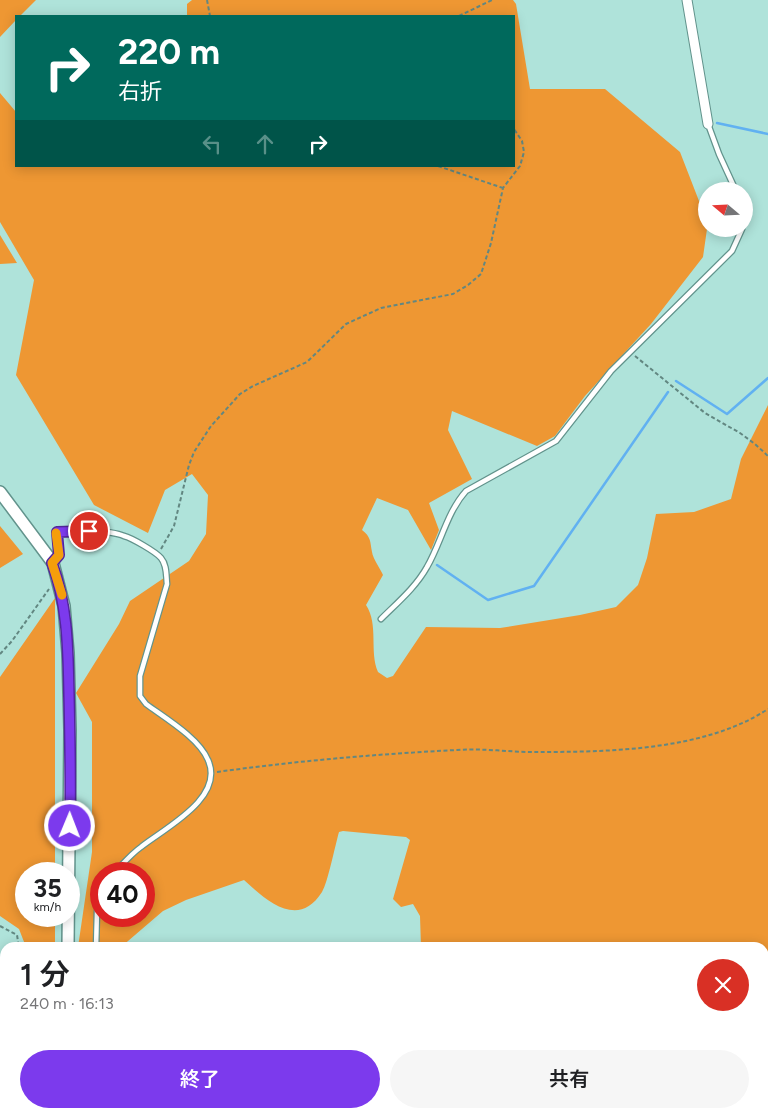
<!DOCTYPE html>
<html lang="ja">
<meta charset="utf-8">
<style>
body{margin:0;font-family:Figtree,"Noto Sans JP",sans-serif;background:#f6f6f6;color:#202124;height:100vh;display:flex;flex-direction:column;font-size:19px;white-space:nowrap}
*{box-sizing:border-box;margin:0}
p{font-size:16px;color:#757577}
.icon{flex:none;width:28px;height:28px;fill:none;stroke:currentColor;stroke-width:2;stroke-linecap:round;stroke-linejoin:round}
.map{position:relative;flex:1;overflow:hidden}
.details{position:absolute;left:0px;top:942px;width:769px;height:176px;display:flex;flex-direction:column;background:#fff;border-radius:15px 15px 0 0;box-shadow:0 2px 12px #0003}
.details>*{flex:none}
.hud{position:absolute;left:15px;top:15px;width:500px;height:152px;border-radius:0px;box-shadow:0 2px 12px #0003;background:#00695c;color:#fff;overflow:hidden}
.needle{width:32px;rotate:289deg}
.buttons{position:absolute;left:698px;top:182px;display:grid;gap:10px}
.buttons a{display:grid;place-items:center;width:55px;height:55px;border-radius:50%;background:#fff;box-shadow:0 2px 12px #0003;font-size:25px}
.speed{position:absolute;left:15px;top:862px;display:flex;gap:10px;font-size:25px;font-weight:700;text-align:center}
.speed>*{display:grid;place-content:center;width:65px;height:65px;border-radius:50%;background:#fff;box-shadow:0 2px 12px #0003;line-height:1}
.speed small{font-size:12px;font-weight:400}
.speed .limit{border:8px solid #d22;background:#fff;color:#111}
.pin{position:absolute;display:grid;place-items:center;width:42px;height:42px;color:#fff;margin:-21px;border:2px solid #fff;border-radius:50%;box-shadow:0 1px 5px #0007}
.me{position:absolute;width:55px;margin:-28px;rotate:1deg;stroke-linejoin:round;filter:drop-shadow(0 0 4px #0008)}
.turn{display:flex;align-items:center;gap:18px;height:105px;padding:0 20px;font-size:22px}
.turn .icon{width:65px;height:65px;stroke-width:2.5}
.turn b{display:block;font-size:35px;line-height:42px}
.lanes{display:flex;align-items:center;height:48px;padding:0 20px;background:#0003;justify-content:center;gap:25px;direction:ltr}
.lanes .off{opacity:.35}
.round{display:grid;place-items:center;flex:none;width:52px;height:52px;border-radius:26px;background:#f6f6f6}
.head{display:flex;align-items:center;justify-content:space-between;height:85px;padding:0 20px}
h1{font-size:30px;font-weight:600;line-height:38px}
.cta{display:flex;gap:10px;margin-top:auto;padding:10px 20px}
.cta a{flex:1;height:58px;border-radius:30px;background:#7c3aed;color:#fff;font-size:20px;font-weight:600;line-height:58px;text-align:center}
.cta a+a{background:#f6f6f6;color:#202124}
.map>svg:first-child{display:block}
.green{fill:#ee9733;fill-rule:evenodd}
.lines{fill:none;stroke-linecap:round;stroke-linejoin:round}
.stream{stroke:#61b1f1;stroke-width:2.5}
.service-casing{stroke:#62938c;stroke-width:7}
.minor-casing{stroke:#62938c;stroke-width:11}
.tertiary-casing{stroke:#62938c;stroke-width:14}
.path{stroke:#628781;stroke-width:2;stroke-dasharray:4 2.5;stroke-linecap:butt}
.service{stroke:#fff;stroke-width:4.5}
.minor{stroke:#fff;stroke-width:9}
.tertiary{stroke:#fff;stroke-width:11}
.route-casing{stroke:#51269a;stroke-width:12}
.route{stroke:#7c3aed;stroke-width:9}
.slow{stroke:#f59e0b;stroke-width:9}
</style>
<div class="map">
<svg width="768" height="1118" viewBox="0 0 768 1118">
<rect width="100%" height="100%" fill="#afe3da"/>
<path class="green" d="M0 0H36L20 16H16V20L0 37Z
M192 0H513L516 4 530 89H605L680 152 706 219 707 229 703 257 651 324 585 396 555 436 537 446 452 411 448 430 472 479 429 503 439 530 431 550 408 510 377 498 362 530C371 537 370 541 372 552 373 559 380 568 383 575L366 605C379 625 369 651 378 672L387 678 393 676 426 627 500 628 580 615 616 607 638 585 647 558 656 514 694 512 731 499 741 459 768 405V1118H316L311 1114H764V948L421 947 420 916 413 904 401 907 393 899 410 840 406 837 343 831 339 832C335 846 328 882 322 892 298 930 266 900 244 880L186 900 163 911 121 947H78L92 852V722L76 693 119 624 130 601 189 561 206 534 208 495 192 474 165 490 148 533 94 505 16 375 34 280 0 222V93L16 112V166H514V16H187V4ZM101 874H144V916H101Z
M0 235 17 263 0 264Z
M0 526 23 554 0 568Z
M55 598V874H26V916H55V947H26L19 929 0 916V677Z"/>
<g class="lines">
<path class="stream" d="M717 123 768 134
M676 381 727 414 768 378
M437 565 488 600 534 586 668 392
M0 987 5 982
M0 1046H5
M190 1118V1114"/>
<defs>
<path id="service" d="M708 124 719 154 736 191
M53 562 59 555 56 534C63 527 113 531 124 536 132 538 156 552 161 558 167 565 166 575 167 584L140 676V696L146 704C165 718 199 738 208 760 225 798 165 828 141 847 131 854 122 865 113 874
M381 619C397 603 416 587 427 567 441 543 447 512 466 491L556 441 611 371 732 251 742 229
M96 948 97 911 101 893"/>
<path id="minor" d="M687 0 708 124"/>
<path id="tertiary" d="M0 492 53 563 64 606 68 653 70 730 68 948
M54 1118 55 1114"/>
</defs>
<use href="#service" class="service-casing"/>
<use href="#minor" class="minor-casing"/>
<use href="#tertiary" class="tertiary-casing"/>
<path class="path" d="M207 0 210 16
M459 16 492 0
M438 166 503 188
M635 356 705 413 740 433 755 444 768 456
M161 549 174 526 189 465 194 452 211 426 240 394 253 386 307 362 346 324 381 308 453 294 468 285 481 274 491 243 503 188 520 166 524 152 522 141 514 129
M0 654 12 641 49 589
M217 772C296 761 377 754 457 750 482 748 508 752 533 752 608 752 704 751 768 709
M0 926 17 935 19 948"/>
<use href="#service" class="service"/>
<use href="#minor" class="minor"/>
<use href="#tertiary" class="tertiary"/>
</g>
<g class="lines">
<defs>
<path id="route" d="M70 826C71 782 70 739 69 695 68 650 68 606 52 563L59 555 57 532 89 531"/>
</defs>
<use href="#route" class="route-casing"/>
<use href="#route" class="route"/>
<path class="slow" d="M56 533 59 555 52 563 62 595"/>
</g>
</svg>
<div class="buttons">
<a><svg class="needle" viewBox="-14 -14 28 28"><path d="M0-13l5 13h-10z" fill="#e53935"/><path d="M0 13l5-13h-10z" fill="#757577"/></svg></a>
</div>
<div class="speed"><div>35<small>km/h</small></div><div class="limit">40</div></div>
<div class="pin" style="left:89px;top:531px;background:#d93025"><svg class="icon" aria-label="arrive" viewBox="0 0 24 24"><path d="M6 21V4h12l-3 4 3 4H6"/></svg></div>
<svg class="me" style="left:70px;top:826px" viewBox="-20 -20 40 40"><circle r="17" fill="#7c3aed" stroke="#fff" stroke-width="3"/><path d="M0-11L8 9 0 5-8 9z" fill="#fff"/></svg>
<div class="hud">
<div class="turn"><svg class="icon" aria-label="right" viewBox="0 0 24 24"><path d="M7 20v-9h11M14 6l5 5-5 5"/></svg><div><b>220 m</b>右折</div></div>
<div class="lanes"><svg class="icon off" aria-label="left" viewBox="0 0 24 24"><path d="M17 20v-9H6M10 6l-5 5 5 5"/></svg><svg class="icon off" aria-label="ahead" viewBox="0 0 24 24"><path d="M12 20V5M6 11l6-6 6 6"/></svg><svg class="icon" aria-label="right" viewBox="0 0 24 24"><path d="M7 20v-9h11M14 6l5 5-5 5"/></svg></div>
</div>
<section class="details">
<div class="head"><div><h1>1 分</h1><p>240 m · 16:13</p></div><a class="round" style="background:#d93025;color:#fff"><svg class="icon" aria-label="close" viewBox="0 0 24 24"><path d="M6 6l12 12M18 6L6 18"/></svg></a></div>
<div class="cta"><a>終了</a><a>共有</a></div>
</section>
</div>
